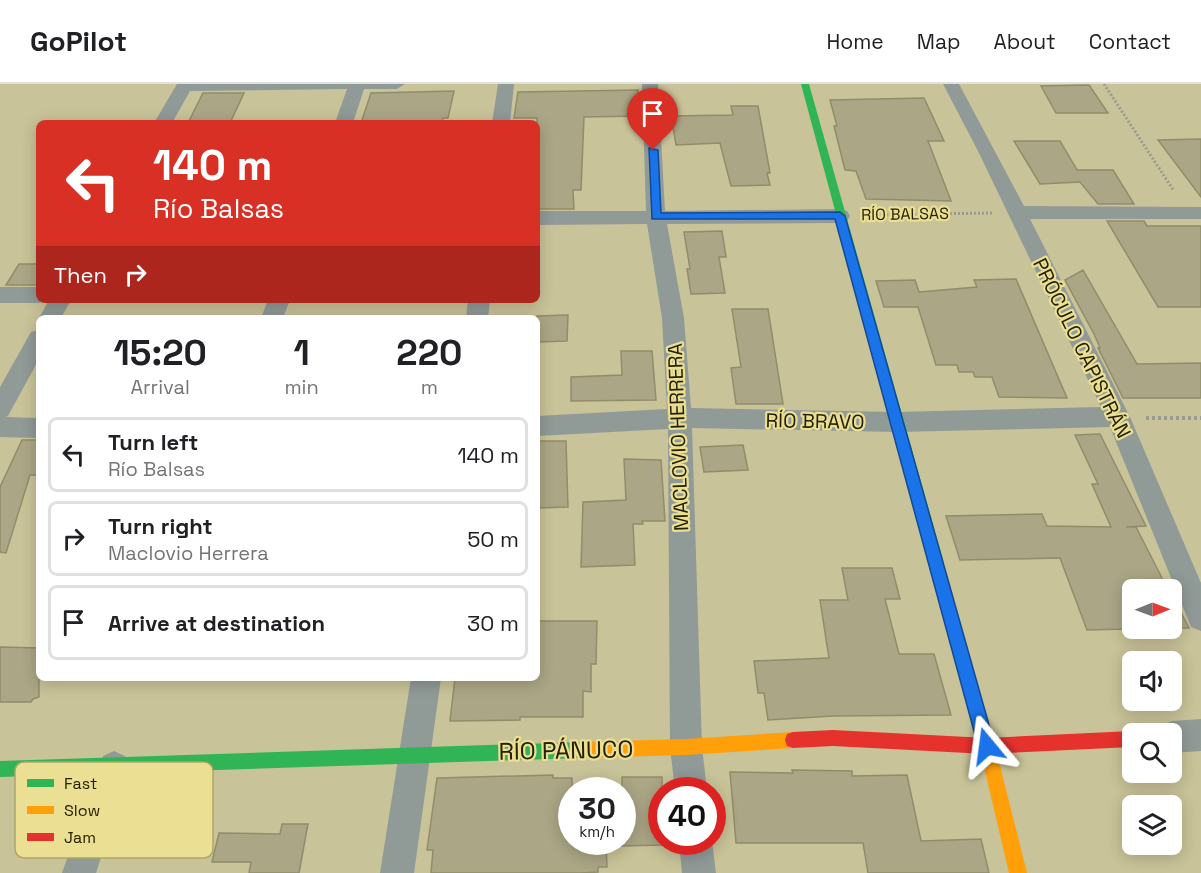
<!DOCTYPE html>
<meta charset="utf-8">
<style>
body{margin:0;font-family:"Space Grotesk",sans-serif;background:#f2f2f2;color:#202124;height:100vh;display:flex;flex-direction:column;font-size:22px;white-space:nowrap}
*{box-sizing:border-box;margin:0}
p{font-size:20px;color:#757577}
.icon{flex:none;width:33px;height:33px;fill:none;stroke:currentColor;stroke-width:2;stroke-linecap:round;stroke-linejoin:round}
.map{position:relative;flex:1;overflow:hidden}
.sheet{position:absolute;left:36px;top:231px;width:504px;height:366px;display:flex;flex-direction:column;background:#fff;border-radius:9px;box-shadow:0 3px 15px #0003}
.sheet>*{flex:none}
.banner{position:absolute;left:36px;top:36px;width:504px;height:183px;border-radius:9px;box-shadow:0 3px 15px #0003;background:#d93025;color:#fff;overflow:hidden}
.needle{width:39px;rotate:89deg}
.buttons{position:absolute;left:1122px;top:495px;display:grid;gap:12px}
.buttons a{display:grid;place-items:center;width:60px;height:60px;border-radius:9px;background:#fff;box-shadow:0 3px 15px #0003;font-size:30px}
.speed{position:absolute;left:558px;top:693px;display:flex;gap:12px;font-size:30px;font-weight:700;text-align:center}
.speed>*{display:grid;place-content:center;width:78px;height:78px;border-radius:50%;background:#fff;box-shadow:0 3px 15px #0003;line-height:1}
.speed small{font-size:15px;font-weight:400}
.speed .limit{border:9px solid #d22;background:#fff;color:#111}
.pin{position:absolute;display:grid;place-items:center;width:51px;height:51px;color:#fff;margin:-62px -26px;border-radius:50% 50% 50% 0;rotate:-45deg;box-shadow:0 0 6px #0007}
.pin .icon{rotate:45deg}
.me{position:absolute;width:66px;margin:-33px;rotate:344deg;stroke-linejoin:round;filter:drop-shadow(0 0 4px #0008)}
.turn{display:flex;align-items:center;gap:21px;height:126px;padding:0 18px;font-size:27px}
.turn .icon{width:78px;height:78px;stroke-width:2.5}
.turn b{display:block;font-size:42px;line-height:51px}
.then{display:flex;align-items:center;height:57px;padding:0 18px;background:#0003;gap:12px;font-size:22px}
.eta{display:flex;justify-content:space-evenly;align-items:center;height:102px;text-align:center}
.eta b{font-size:36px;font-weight:600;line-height:42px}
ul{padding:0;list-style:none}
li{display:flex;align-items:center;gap:18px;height:75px;margin:0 12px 9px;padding:0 6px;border:3px solid #e0e0e0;border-radius:9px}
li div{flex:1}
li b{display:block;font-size:22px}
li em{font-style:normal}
header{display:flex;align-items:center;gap:36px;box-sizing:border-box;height:84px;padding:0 30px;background:#fff;border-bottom:2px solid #e0e0e0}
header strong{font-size:28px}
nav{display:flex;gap:33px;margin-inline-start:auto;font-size:21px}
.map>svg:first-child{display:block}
.building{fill:#aba685;stroke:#918c6a;stroke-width:1.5}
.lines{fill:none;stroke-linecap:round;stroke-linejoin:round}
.path-far1{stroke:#979b90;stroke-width:3;stroke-dasharray:2 2;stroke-linecap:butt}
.path{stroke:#979b90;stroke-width:4;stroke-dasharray:3 3;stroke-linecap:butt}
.street{fill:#909a97;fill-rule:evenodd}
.fast{fill:#30b455;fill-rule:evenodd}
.slow{fill:#ff9f0a;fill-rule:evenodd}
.jam{fill:#e5322d;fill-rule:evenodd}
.route{fill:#1a73e8;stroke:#114b97;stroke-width:1.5}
.labels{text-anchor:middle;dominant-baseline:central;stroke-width:4.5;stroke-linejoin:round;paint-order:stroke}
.far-street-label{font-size:16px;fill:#252001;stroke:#eadf92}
.street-label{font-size:20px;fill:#252001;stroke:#eadf92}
.near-street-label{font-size:24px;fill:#252001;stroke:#eadf92}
.key{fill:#eadf92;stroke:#afa666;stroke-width:1.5}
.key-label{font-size:16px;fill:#252001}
</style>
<header>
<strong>GoPilot</strong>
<nav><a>Home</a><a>Map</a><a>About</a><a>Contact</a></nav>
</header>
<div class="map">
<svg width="1201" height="789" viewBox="0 0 1201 789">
<rect width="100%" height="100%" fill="#c9c399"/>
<path class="building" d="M1089 1 1108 29H1056L1041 2Z
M638 6 640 32 584 33 581 106H573L574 125H537V34H514L518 8Z
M454 7 448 34H443L442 39H361L371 9Z
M203 9H244L230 39H188Z
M924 14 944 57H928L951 117 866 115 856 87 845 86 834 42H837L830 16Z
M731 22H758L770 89H767L770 101 731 102 720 59 676 61 671 32 733 31Z
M1201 55V113L1158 56Z
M1014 57H1060L1077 86H1113L1134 120H1098L1080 98 1040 100Z
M1107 137H1144L1147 142H1201V223H1158Z
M722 147 726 173H719L725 209 691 210 687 185H690L684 148Z
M19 180H39V201H6Z
M1083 186 1137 280 1201 279V314H1123L1098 264H1100L1094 250 1065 196Z
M1016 195 1067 314 999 313 992 293H975L973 288H959L957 281H936L918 223H884L876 197 915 196 919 208 977 203 974 196Z
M732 225H768L783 320H736L731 284 741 283Z
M568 231 567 257 537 258V232Z
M621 267H652L656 316 571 317V293L622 291Z
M1100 350 1146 442 1126 443H1136L1168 506H1132V544H1167L1087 546 1060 474 960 476 946 432 1042 430 1047 442 1111 443 1092 400H1098L1075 351Z
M22 356H39V391H30L6 469 0 468V403Z
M537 357H566L568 423 537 424Z
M743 361 748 386 704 388 700 363Z
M624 375 661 376 665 437H642L643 440H633L635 481 581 483 583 418 626 416Z
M842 484H892L900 515H885L899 570H934L951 631 833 632 768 636 764 609H758L754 577 829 574 820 516H848Z
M1172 511 1189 544H1172Z
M537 537H597L596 580H591V608L583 607V633H520V636L450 637 455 594H537Z
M0 563 39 564V613L33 615 31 618H0Z
M792 686 852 687V692L907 691 921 757 981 755 989 789H868L863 759H736L730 688 793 689Z
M553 691V694H572V758H606L607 783H598V788L581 789H431L433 766H427L437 694Z
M622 693H662V761L622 762Z
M282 740H308L299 789H249L251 778H212L219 749 280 750Z"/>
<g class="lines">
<path class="path-far1" d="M1104 0 1174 107
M870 131 992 129"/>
<path class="path" d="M1146 334H1201"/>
<path class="street" d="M177 0H405L397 5H364L353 39H335L347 5 190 7 172 39H154Z
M498 0H514L510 39H492Z
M642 0H658L665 127 840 125 847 127 850 132 847 137 840 139 667 140 684 234 691 324 897 328 1101 323 978 67 943 0H959L1024 122 1201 123V135H1030L1130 333 1201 499V547L1191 543 1110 343 897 348 692 344 702 663 707 706H675L670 663 668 345 537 352V332L667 325 662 234 647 140 537 141V127H646Z
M0 203H39V216H47L39 219H0Z
M49 216H71L61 234H39Z
M268 216H290L283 234H261Z
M468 216H490L488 234H466Z
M39 246V275L8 332 5 333 39 334V354L0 353V303L31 248Z
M411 594H441L414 789H380Z
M1201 635V667L1172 669V650H1158L1161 642 1172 637Z
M114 667 125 672 130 683 96 789H62L103 672Z
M679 758 712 757 716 789H682Z"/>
<path class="fast" d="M801 0H809L944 479 942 484 937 486 932 484 930 479Z
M581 658 587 660 589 666 587 672 581 674 0 693V677Z"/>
<path class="slow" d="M937 472 942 474 944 479 995 662 1027 789H1009L979 662 930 479 932 474Z
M793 648 799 650 801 656 799 662 793 664 686 671 581 674 575 672 573 666 575 660 581 658 686 655Z"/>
<path class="jam" d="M833 646 987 654 1132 647 1138 650H1132V663L987 670 833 662 793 664 787 662 785 656 787 650 793 648Z"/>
</g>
<path class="route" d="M649 64 658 66 661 129 840 128 845 132 995 662 993 668 987 670 981 668 978 662 835 135H652Z"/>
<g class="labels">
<g class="far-street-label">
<text transform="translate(905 130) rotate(-1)">RÍO BALSAS</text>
</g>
<g class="street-label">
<text transform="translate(1082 264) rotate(64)">PRÓCULO CAPISTRÁN</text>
<text transform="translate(815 337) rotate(1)">RÍO BRAVO</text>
<text transform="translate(678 353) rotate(-92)">MACLOVIO HERRERA</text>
</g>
<g class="near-street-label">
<text transform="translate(566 666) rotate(-1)">RÍO PÁNUCO</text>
</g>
</g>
<rect x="15" y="678" width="198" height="96" rx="9" class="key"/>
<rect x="27" y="695" width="27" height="8" fill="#30b455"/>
<rect x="27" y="722" width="27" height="8" fill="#ff9f0a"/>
<rect x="27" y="749" width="27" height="8" fill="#e5322d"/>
<g class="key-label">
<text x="64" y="705">Fast</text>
<text x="64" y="732">Slow</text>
<text x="64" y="759">Jam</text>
</g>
</svg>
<div class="buttons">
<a><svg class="needle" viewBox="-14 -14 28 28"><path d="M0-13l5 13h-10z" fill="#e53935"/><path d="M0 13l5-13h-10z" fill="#757577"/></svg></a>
<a><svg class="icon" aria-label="sound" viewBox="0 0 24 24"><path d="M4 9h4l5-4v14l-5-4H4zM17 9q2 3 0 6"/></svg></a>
<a><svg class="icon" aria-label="search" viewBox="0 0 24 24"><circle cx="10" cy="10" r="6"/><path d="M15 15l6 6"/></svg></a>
<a><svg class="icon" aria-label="layers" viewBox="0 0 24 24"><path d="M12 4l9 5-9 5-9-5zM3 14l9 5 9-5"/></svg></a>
</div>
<div class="speed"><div>30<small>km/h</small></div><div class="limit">40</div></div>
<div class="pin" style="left:653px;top:66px;background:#d93025"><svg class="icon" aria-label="arrive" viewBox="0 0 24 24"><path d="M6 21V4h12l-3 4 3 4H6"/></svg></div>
<svg class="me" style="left:987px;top:662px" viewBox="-20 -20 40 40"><path d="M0-17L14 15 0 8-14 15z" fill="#1a73e8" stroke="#fff" stroke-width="4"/></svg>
<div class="banner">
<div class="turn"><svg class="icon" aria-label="left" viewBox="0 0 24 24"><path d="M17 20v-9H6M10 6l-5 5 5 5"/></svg><div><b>140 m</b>Río Balsas</div></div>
<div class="then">Then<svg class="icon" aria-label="right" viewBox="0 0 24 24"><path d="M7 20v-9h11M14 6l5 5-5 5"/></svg></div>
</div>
<section class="sheet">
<div class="eta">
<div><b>15:20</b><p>Arrival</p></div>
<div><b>1</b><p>min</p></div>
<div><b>220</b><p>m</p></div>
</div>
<ul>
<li><svg class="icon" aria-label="left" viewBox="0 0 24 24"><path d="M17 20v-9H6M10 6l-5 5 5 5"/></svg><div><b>Turn left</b><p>Río Balsas</p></div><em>140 m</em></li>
<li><svg class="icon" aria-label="right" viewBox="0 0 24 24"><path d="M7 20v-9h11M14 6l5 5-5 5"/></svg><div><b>Turn right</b><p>Maclovio Herrera</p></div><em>50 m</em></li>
<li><svg class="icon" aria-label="arrive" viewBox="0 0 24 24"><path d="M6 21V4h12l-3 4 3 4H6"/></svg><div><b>Arrive at destination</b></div><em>30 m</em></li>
</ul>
</section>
</div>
